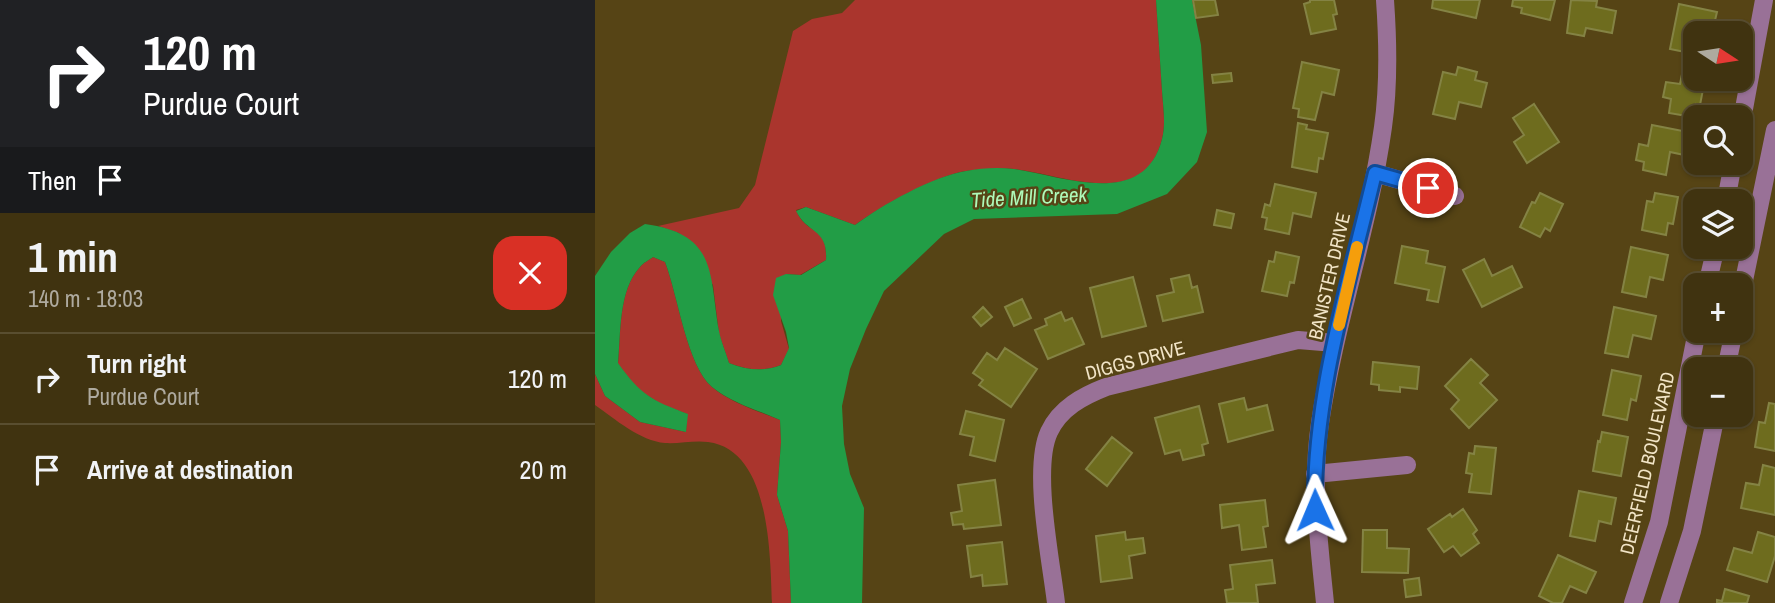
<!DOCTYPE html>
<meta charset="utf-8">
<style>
body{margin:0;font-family:"Archivo Narrow",sans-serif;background:#473b19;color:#f1f3f6;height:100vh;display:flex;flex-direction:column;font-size:26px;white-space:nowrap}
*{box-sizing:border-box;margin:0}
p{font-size:23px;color:#aeaa9f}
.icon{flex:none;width:38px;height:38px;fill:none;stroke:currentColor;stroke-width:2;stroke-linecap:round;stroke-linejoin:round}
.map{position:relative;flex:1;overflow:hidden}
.sheet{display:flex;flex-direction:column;background:#403310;width:595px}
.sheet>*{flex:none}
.banner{background:#202124;color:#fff;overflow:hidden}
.needle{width:46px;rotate:102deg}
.tools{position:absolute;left:1088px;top:21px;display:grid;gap:14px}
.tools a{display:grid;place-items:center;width:70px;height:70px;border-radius:14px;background:#403310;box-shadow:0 2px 5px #0004,0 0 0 2px #594e30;font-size:35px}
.pin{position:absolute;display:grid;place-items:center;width:60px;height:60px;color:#fff;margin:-30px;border:4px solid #fff;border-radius:50%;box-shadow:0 2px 7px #0007}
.me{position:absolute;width:77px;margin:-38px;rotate:359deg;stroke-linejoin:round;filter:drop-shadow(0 0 5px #0008)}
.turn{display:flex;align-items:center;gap:24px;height:147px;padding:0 28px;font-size:32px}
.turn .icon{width:91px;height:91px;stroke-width:2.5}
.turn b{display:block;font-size:49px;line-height:60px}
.then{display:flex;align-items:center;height:66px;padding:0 28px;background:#0003;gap:14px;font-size:26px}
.round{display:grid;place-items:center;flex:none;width:74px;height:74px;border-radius:21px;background:#473b19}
.head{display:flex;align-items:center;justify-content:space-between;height:119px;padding:0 28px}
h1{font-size:42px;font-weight:700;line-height:52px}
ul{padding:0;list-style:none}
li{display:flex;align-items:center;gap:21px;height:91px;padding:0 28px;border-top:2px solid #594e30}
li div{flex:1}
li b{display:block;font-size:26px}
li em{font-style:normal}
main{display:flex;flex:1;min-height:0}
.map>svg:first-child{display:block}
.green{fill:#aa352d}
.water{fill:#229d46}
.building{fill:#6e6c1e;stroke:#848344;stroke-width:2}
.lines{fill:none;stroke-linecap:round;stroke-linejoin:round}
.minor{stroke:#997197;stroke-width:18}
.route-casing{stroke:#114b97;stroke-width:18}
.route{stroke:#1a73e8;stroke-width:12}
.slow{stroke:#f59e0b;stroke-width:12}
.labels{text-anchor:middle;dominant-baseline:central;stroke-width:5;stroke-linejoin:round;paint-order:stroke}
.street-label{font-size:19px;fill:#f2e5c7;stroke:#564415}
.water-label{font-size:21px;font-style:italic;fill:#aefab9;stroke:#564415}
</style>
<main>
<section class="sheet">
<div class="banner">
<div class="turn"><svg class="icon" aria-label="right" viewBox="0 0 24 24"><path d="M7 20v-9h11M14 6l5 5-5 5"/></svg><div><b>120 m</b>Purdue Court</div></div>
<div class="then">Then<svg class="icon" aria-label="arrive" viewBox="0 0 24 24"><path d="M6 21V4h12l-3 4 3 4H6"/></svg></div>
</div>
<div class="head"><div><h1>1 min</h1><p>140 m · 18:03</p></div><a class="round" style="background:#d93025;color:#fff"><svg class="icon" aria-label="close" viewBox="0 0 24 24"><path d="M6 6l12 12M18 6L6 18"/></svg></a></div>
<ul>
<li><svg class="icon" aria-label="right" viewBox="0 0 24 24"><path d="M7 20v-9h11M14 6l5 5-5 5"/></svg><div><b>Turn right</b><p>Purdue Court</p></div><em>120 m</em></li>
<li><svg class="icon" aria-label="arrive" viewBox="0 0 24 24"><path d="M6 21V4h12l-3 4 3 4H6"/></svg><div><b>Arrive at destination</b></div><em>20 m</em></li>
</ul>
</section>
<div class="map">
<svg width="1180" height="603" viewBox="0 0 1180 603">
<rect width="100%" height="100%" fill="#564415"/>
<path class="green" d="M260 0H561C563 30 565 61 567 91 568 106 571 124 567 139 549 212 467 174 419 169 404 168 385 169 371 171 342 175 284 207 260 225L211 207 201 210C211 236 233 224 231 260L205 275 191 274 186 321 194 349 186 365C168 372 153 370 134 363L124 334 118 285 84 233 63 226 144 208 160 185 198 31 217 19 247 13Z
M58 257 70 262C83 296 92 366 117 387 136 403 163 411 185 420L186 442 182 495 193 531 196 603H177C175 556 176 450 113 442 99 440 84 444 70 443 45 441 20 419 0 405V374L10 396 45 422 91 432 92 414 66 404 42 389 23 364C26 334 23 291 45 267 48 263 54 260 58 257Z"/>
<path class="water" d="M561 0H597L606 45 612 132 602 162 572 194 522 214 379 219 349 234 289 291 271 329 255 369 247 406 249 444 255 474 269 508 267 603H196L193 531 182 495 186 442 185 420C163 410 136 403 117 387 92 366 83 296 70 262L58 257C54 260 48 263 45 267 23 291 26 334 23 363 46 395 56 400 93 414L91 432 45 422 10 396 0 374V276L16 252 35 233 50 224C123 234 114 274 124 331 126 342 131 352 134 363 152 370 168 372 186 365L194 348 191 332 178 295 181 278 191 274 206 275 231 260C233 228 212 234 201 211L211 207 260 225C287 205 338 176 371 171 386 168 403 167 419 169 467 176 549 210 567 139 571 124 568 106 567 91 565 61 563 30 561 0Z"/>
<path class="building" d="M598 0H620L623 15 601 18Z
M715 0H739L742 14 738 15 741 29 716 34 709 4 715 2Z
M838 0H885L881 18 837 8Z
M918 0H960L955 20 926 13 927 8 917 6Z
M976 0 1002 1 1001 7 1021 11 1017 33 991 28 989 36 972 33Z
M1084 4 1122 12 1117 33H1101L1100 54 1075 49Z
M707 62 744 70 739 95 727 92 720 120 703 117 704 109 698 108Z
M863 67 882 72 880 80 892 83 886 107 864 102 860 119 838 114 848 72 861 75Z
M636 73 637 81 618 83 617 75Z
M1087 74 1101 76V79H1110L1105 105 1101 104 1098 117 1074 113 1076 99 1068 97 1071 82 1085 84Z
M939 104 964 142 932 163 919 142 929 135 918 118Z
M703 123 712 125 711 129 733 133 728 159 724 158 722 172 697 167Z
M1057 125 1098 133 1094 156 1075 152 1071 175 1048 170 1049 162 1041 160 1044 144 1053 146Z
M680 184 721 193 716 217 698 213 694 234 670 229 672 218 667 217 670 204 675 206Z
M945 193 968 204 955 231 950 228 945 237 925 227 937 202 940 203Z
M1060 193 1083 197 1078 224 1073 223 1071 235 1047 230 1052 201 1058 202Z
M622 210 639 214 636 228 619 225Z
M807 246 833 251 831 263 850 267 843 302 832 300 834 290 800 283Z
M1036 247 1073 255 1068 280 1055 277 1051 297 1027 292Z
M681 252 704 257 699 283 695 282 692 296 667 291 674 261 679 262Z
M889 259 897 276 917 266 927 287 887 307 868 270Z
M594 275 597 288 602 286 608 312 568 321 562 296 579 292 576 279Z
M538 277 551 326 507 337 495 288Z
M427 299 436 318 419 326 410 307Z
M388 307 397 317 386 326 378 317Z
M1019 307 1061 316 1056 339 1038 335 1033 357 1010 353Z
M466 312 470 321 477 318 489 344 453 359 440 330 452 325 450 319Z
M410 348 442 369 416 407 384 385 388 380 378 373 392 353 402 360Z
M876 359 893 375 885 383 902 400 874 428 856 409 864 400 850 386Z
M778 362 824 367 822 389 805 387V392L784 390V385L776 384Z
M1017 370 1046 376 1041 401 1036 399 1032 420 1008 415Z
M649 398 652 410 672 405 678 430 633 442 624 404Z
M1174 403 1180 404V451L1160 447 1164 422 1170 423Z
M604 406 613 443 607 445 609 455 588 460 585 450 570 454 560 418Z
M371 411 409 420 400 461 375 455 379 437 365 434Z
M1007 432 1033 437 1026 476 998 471 1003 441 1005 442Z
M517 437 537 453 512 486 491 469Z
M880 446 901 448 896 494 874 492 877 474 871 473 874 453 879 454Z
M1168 465 1180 468V515L1146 508 1151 483 1164 485Z
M400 480 406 525 369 529 368 524 358 525 356 513 367 511 363 485Z
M984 491 1021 498 1016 524 1004 521 1000 541 975 536Z
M670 500 673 526 668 527 671 547 647 550 644 525 627 528 625 505Z
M868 509 882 530 878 534 884 543 866 556 858 546 849 552 833 529 855 514 857 517Z
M768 530H792V548L814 549 813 573 767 572Z
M530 532 531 540 548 538 550 553 534 556 537 578 506 582 501 536Z
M1163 532 1180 537V556L1172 582 1132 570 1139 548 1157 553Z
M407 542 412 584 388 586 387 575 376 577 372 546Z
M963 555 1001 572 991 593 975 586 967 603H958L944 596Z
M677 560 680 583 661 585 663 603H632L630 590 638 589 635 565Z
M824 578 826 595 811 597 809 580Z
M1130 589 1154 596 1152 603H1122V600L1127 601Z"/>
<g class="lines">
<path class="minor" d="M1146 125 1169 0
M780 173 860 196
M1131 201 1138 163
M1112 285 1121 247
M1146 295 1180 130
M1131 369 1139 331
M720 474 812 465
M461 603C456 560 437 469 454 432 465 408 488 396 511 387L703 340 740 343
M730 603C724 543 716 484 725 423 740 323 774 227 788 127 794 85 793 42 790 0
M1038 603 1064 522 1102 331
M1074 603 1097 531 1121 415"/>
</g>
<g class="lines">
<defs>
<path id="route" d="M720 510C718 396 754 283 780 173L833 188"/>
</defs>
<use href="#route" class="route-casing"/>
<use href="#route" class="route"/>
<path class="slow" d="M744 325 762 247"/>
</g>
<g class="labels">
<g class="street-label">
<text transform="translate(734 276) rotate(-77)">BANISTER DRIVE</text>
<text transform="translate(540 360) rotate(-15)">DIGGS DRIVE</text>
<text transform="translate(1052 463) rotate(-77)">DEERFIELD BOULEVARD</text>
</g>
<g class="water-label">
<text transform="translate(434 197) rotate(-3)">Tide Mill Creek</text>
</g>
</g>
</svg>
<div class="tools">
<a><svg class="needle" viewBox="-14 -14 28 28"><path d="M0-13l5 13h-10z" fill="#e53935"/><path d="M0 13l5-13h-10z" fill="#aeaa9f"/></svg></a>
<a><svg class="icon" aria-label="search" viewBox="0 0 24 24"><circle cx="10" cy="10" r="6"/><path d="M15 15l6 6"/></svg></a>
<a><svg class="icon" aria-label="layers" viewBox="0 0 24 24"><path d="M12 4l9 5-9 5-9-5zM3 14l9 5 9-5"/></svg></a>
<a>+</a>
<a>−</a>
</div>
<div class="pin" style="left:833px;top:188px;background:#d93025"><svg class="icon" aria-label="arrive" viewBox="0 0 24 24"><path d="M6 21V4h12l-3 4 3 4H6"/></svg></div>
<svg class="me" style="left:720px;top:510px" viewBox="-20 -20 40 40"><path d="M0-17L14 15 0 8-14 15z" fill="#1a73e8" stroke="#fff" stroke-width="4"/></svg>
</div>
</main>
